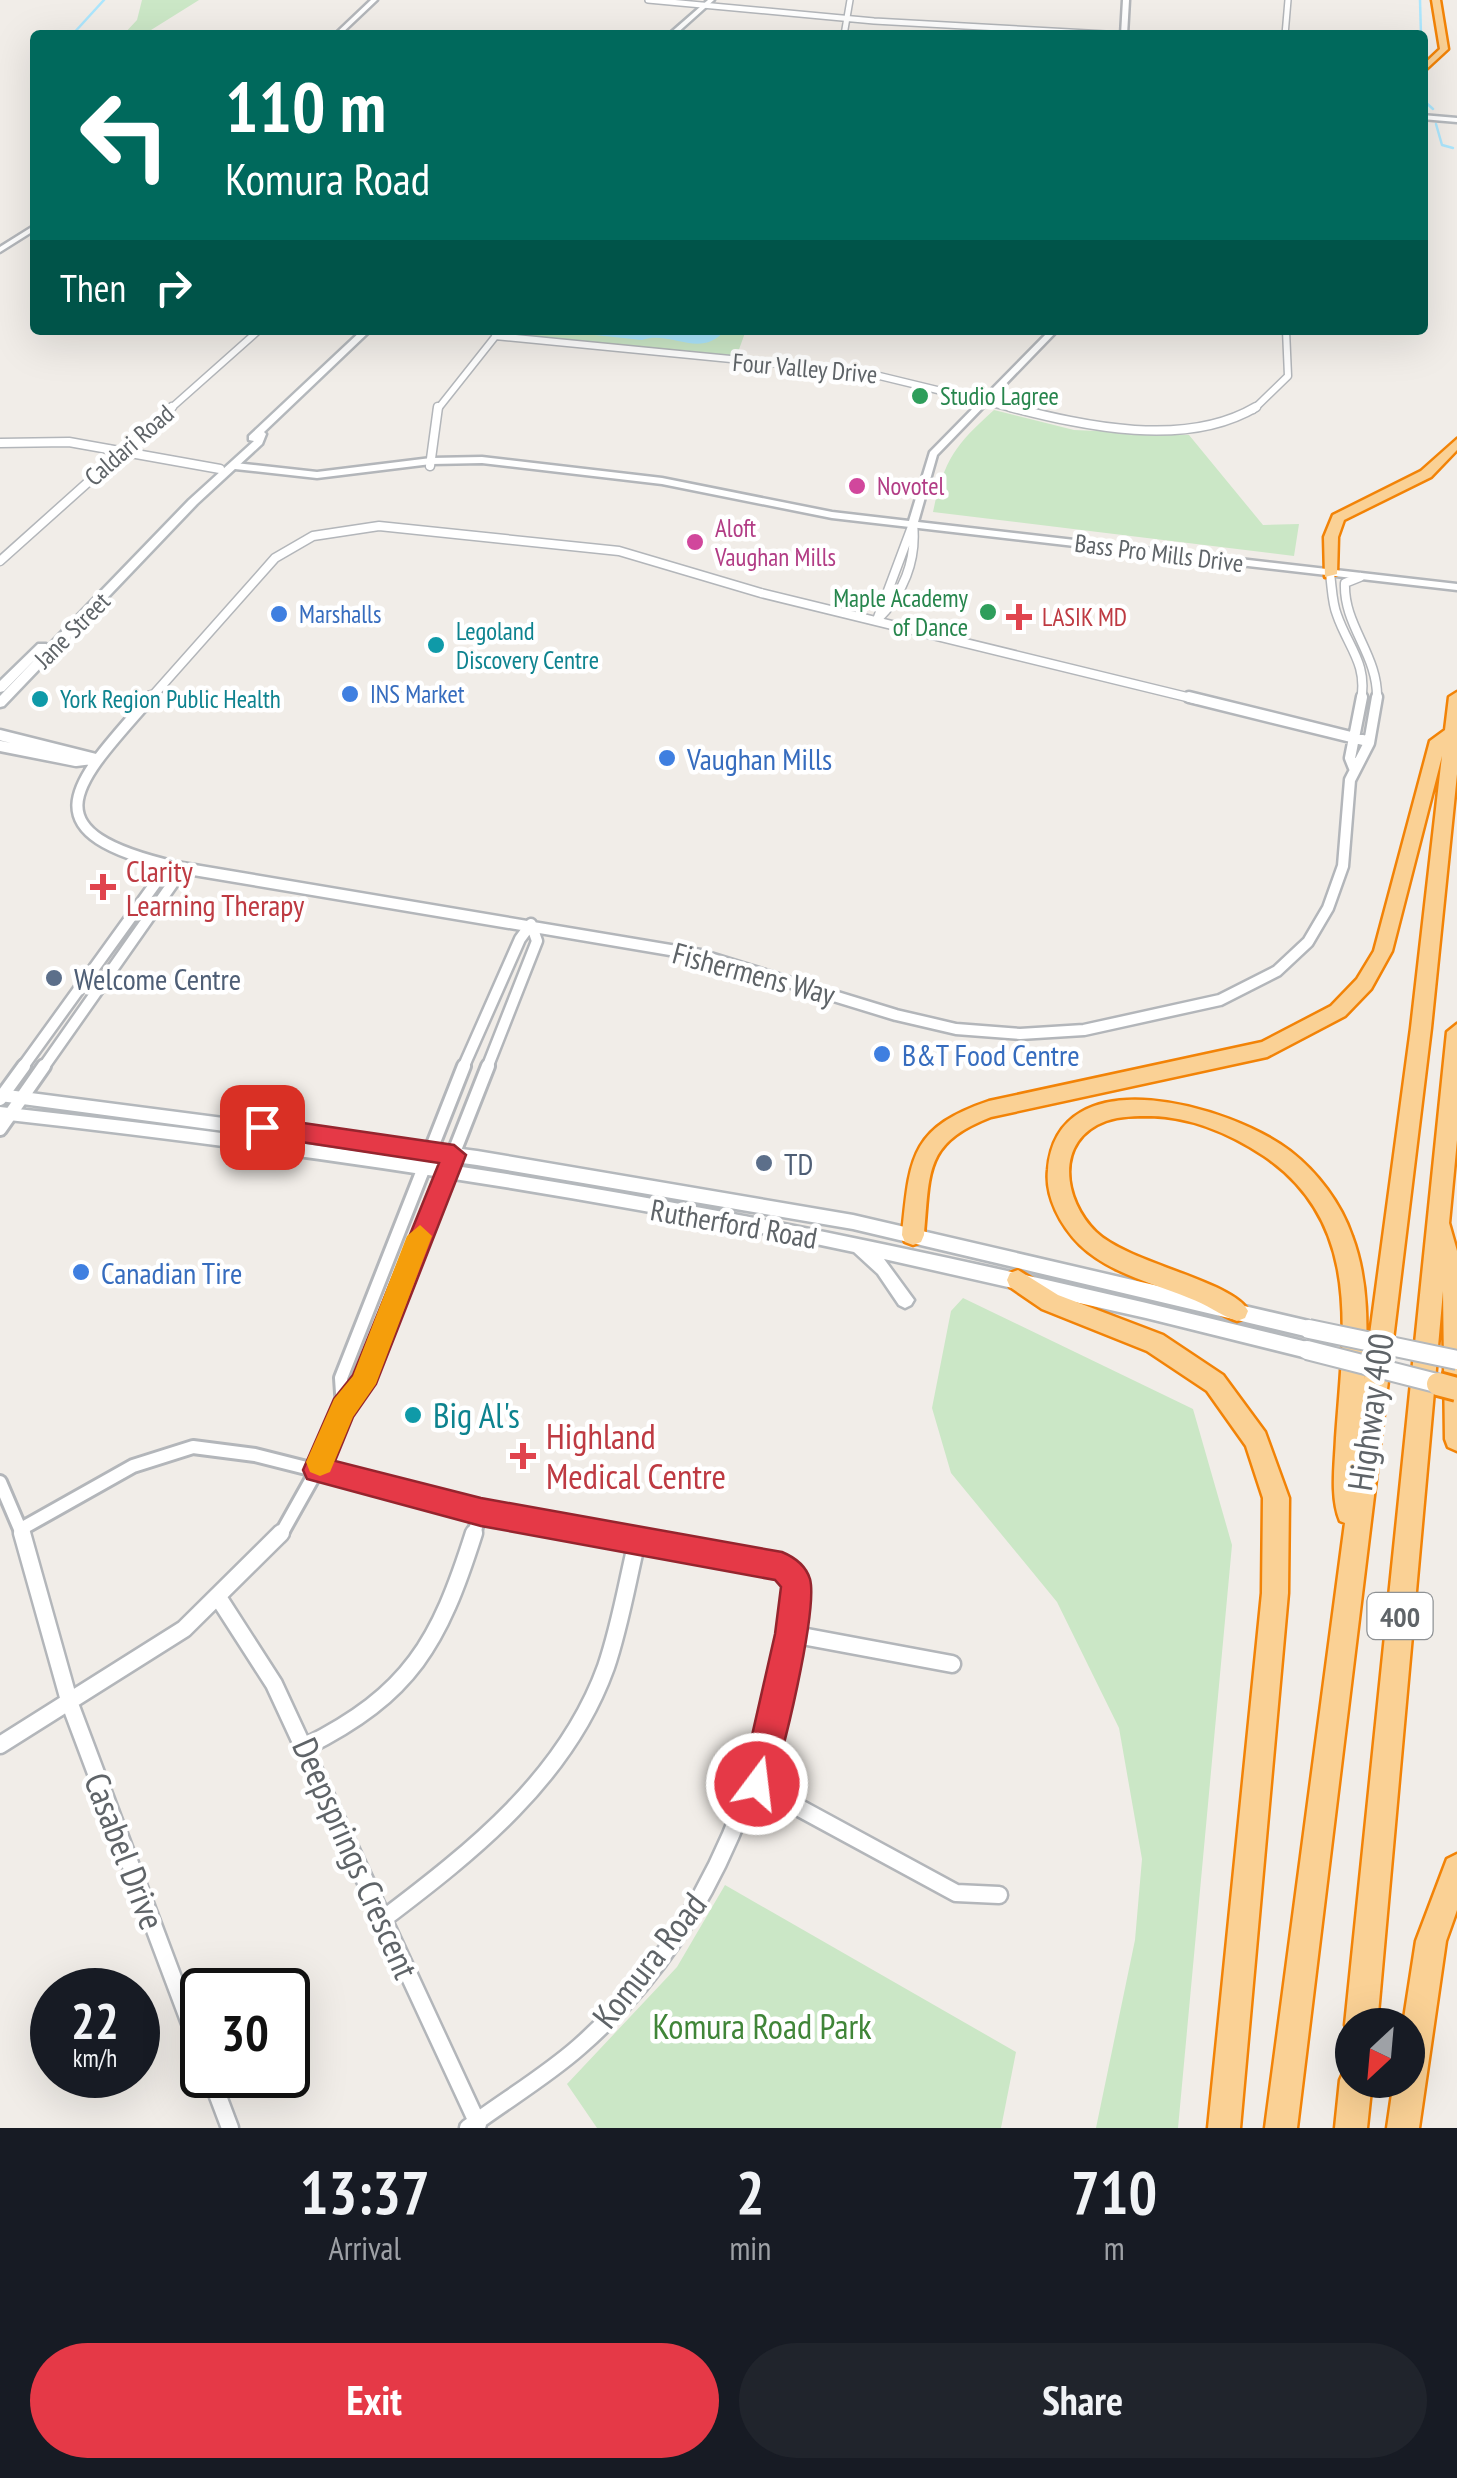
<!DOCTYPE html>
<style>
body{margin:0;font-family:"PT Sans Narrow",sans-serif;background:#20242c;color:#f1f3f6;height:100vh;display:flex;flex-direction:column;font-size:38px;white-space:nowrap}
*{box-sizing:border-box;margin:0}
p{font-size:32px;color:#9ea1a6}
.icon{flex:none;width:55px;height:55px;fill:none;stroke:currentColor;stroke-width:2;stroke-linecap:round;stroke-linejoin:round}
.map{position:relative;height:2128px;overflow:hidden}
.side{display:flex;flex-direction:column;background:#171b24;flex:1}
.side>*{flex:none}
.top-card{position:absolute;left:30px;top:30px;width:1398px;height:305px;border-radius:10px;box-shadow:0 10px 40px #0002;background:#00695c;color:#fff;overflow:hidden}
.needle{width:65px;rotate:206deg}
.tools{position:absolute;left:1335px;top:2008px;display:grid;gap:20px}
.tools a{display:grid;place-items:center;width:90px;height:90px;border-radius:50%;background:#171b24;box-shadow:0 10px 40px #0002;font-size:50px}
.speed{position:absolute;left:30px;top:1968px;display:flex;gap:20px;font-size:50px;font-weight:700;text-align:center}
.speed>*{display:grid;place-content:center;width:130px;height:130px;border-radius:50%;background:#171b24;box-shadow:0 10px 40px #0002;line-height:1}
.speed small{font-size:25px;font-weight:400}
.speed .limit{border:5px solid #111;border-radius:15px;background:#fff;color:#111}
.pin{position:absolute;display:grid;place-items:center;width:85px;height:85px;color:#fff;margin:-42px;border-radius:20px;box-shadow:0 5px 15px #0006}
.me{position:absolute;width:110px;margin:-55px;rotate:15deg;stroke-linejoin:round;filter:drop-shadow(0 0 8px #0008)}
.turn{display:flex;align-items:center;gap:35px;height:210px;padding:0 30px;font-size:45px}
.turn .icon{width:130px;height:130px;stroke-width:2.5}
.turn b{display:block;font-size:70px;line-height:85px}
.then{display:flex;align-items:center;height:95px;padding:0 30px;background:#0003;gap:20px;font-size:38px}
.eta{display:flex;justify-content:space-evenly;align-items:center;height:170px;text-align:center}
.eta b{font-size:60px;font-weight:700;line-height:70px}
.button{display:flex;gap:20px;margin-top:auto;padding:20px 30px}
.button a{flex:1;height:115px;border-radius:60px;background:#e53947;color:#fff;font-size:40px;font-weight:700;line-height:115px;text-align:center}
.button a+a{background:#20242c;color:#f1f3f6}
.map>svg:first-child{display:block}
.green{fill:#cbe7c6}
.water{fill:#ace6fd}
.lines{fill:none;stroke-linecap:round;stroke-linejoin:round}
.stream{stroke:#ace6fd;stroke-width:2.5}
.minor-far5-casing{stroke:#b3b6ba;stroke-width:8}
.minor-far4-casing{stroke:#b3b6ba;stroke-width:9}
.minor-far3-casing{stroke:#b3b6ba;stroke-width:11}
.minor-far2-casing{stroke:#b3b6ba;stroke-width:15}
.minor-far1-casing{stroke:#b3b6ba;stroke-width:18}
.minor-casing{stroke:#b3b6ba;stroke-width:21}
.tertiary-casing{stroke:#b3b6ba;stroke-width:5}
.secondary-casing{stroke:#b4b8bc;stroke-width:5}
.motorway-casing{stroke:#f28307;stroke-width:5}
.minor-far5{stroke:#fff;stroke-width:5}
.minor-far4{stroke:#fff;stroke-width:6}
.minor-far3{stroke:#fff;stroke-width:8}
.minor-far2{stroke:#fff;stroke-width:10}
.minor-far1{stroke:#fff;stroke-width:12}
.minor{stroke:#fff;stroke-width:16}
.tertiary{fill:#fff;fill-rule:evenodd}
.secondary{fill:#fff;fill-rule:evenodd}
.motorway{fill:#fad195;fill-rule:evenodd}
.secondary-bridge-casing{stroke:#b4b8bc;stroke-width:22;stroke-linecap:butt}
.motorway-bridge-casing{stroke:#f28307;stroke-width:28;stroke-linecap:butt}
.secondary-bridge{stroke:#fff;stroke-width:18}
.motorway-bridge{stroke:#fad195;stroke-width:22}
.route{fill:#e53947;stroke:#95252e;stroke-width:2.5}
.slow{fill:#f59e0b}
.leisure-dot{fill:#2e9e5b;stroke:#fff;stroke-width:4}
.hotel-dot{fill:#d1479c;stroke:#fff;stroke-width:4}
.shop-dot{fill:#3f7fe0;stroke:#fff;stroke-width:4}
.health-dot{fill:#e0444e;stroke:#fff;stroke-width:4}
.culture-dot{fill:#0f9aa8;stroke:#fff;stroke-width:4}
.service-dot{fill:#5c6f8a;stroke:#fff;stroke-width:4}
.labels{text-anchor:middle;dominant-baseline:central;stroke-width:9;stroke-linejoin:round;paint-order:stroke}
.far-street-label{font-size:25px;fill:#5f6468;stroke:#fff}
.far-leisure-label{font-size:25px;fill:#27864d;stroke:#fff;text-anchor:start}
.far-hotel-label{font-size:25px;fill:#b23c85;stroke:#fff;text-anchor:start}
.far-shop-label{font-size:25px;fill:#366cbe;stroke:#fff;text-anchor:start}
.far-health-label{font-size:25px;fill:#be3a42;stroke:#fff;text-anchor:start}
.far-culture-label{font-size:25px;fill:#0d838f;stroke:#fff;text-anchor:start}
.shield{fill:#fff;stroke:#8f9295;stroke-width:2.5}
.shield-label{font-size:28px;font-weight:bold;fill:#5f6468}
.shop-label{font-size:30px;fill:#366cbe;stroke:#fff;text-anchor:start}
.health-label{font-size:30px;fill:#be3a42;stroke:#fff;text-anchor:start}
.street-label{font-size:30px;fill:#5f6468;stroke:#fff}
.service-label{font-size:30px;fill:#4e5e75;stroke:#fff;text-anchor:start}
.near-street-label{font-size:35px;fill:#5f6468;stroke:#fff}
.near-culture-label{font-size:35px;fill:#0d838f;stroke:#fff;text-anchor:start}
.near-health-label{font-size:35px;fill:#be3a42;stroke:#fff;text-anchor:start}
.near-park-label{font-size:35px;fill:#408538;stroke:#fff}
</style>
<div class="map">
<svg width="1457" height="2128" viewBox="0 0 1457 2128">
<rect width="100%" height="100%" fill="#f1ede8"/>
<path class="green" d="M142 0H199L143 35H123L137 20Z
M508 330H746L737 355 730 358 510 336 505 334Z
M994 410 1074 430 1189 435 1263 525 1299 524 1294 556 933 512C944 460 955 445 994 410Z
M963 1298 1193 1409 1232 1545 1178 2128H1096L1135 1940 1142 1859 1119 1728 1057 1602 951 1473 932 1408 951 1311Z
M725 1885 1016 2052 1001 2128H597L567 2084 677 1967Z"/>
<path class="water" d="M547 330H725C701 360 671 330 642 340Z"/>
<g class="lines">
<path class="stream" d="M1420 0 1421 35
M72 35 104 0
M1422 99 1433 109
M1436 124 1442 145 1453 148"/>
<defs>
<path id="minor-far5" d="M648 0 874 21 1124 35
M844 35 850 0
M1285 35 1288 0"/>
<path id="minor-far4" d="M495 336 863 372 1020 410
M169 410 259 330
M437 410 498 333
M1253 410 1288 376 1286 330"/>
<path id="minor-far3" d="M1010 407C1085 426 1185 449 1256 407
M0 443 69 442 220 469
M430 466 438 407
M0 561 172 407
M1330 574C1332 587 1332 603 1337 615 1348 647 1368 664 1361 700
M1360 577 1345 583C1343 626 1379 655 1377 700
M877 620C903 595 917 560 913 524
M877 620 913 524
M149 700 275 558 313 536 379 526 619 551 761 593 1199 700"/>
<path id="minor-far2" d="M151 697C73 785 25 832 176 867L700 955 896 1015 956 1029 1020 1034 1084 1030 1220 1000 1277 971 1308 942 1328 908 1343 866 1350 780 1369 743 1377 697
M1189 697 1367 741
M0 735 96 759
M0 746 76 761 92 759
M1354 768 1350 758 1362 697
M22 1068 160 877 176 867
M43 1068 175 880 176 867
M463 1068 520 939 531 924
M487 1068 537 941 531 924"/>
<path id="minor-far1" d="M0 1099 24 1066
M0 1129 44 1066
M343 1408 341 1378 464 1066
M0 1482 23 1536
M21 1529 133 1466 193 1447 255 1455 481 1512 611 1536
M280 1536 317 1470 343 1408 363 1383 488 1066
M473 1536 481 1512"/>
<path id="minor" d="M22 1533 70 1704 202 2055
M218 1597 274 1684 478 2124
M791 1634 952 1664
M0 1745 184 1629 281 1533
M305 1747C411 1694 439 1643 474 1533
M757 1785 956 1893 999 1895
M382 1920C473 1851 566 1778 606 1667 620 1626 627 1583 637 1541
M210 2075 230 2128
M468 2128C504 2101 545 2077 579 2047 718 1926 772 1759 796 1582L782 1567 597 1533"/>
<path id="tertiary" d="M371 0H377L340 35H334Z
M1123 0H1129L1127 35H1121Z
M35 225V230L0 252V247Z
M1050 330H1058L937 455 918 522 1457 584V590L832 518 662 484 482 463 431 464 317 478 235 469 230 466 235 463 317 472 431 458 482 457 662 478 832 512 909 521 930 452Z"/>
<path id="secondary" d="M708 0H714L675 35H668Z
M1422 115 1457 118V122L1422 119Z
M362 330H371L264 432 266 434 262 444 197 504 4 706 0 707V696L44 650 4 691 0 692V681L38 644H46V648L189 500 254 441 249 440V436Z
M0 1089 477 1151 853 1215 1309 1321 1315 1323 1318 1329 1315 1335 1309 1337 853 1229 477 1165 0 1101Z
M0 1107C220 1131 440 1160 658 1200 876 1239 1092 1289 1307 1342L1313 1344 1316 1350 1313 1356 1307 1358 1146 1318 884 1259 914 1300 911 1305 905 1308 899 1305 878 1274 854 1252C572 1192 286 1151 0 1119Z"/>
<path id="motorway" d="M1432 0H1440L1448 49 1422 73V66L1440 49Z
M1457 439V450L1431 477 1344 520 1338 537 1337 574 1325 577 1324 537 1333 515 1421 471Z
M1457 692V774L1431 1028 1297 2128H1265L1345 1523 1340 1521C1330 1497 1335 1464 1336 1438 1343 1334 1364 1224 1264 1156 1231 1134 1191 1117 1151 1116 1136 1116 1121 1116 1106 1121 1054 1140 1063 1200 1096 1232 1128 1263 1235 1282 1248 1311L1245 1318 1237 1321C1220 1315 1206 1304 1189 1298 1153 1283 1109 1273 1080 1245 1061 1226 1045 1197 1048 1170 1057 1054 1233 1107 1290 1151 1317 1172 1341 1203 1352 1236 1369 1281 1368 1332 1364 1379L1411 1028 1442 756 1392 951 1371 989 1345 1016 1267 1057 991 1117C924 1143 930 1171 924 1235L921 1242 913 1245 905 1242 902 1235C910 1159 909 1128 989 1101L1262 1042 1331 1006 1357 979 1374 951 1430 741 1445 730 1449 697Z
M1457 1024V1140L1449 1223 1457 1251V1451L1448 1447 1445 1439 1443 1291 1377 2025H1352V2037L1345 2025 1447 1032Z
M1018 1270 1058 1295 1163 1335 1223 1375 1265 1432 1289 1498 1288 1593 1240 2128H1208L1262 1593 1263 1498 1246 1446 1207 1391 1147 1351 1042 1309 1010 1287 1007 1280 1010 1273Z
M1457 1854V1910L1446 1941 1419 2128H1387L1394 2080H1408V2025H1403L1416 1941 1447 1859Z
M1352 2066V2080H1372L1367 2128H1335L1340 2080 1345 2069Z"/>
</defs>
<use href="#minor-far5" class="minor-far5-casing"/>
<use href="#minor-far4" class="minor-far4-casing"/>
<use href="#minor-far3" class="minor-far3-casing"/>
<use href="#minor-far2" class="minor-far2-casing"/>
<use href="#minor-far1" class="minor-far1-casing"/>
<use href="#minor" class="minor-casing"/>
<use href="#tertiary" class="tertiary-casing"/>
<use href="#secondary" class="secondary-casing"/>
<use href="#motorway" class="motorway-casing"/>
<use href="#minor-far5" class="minor-far5"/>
<use href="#minor-far4" class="minor-far4"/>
<use href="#minor-far3" class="minor-far3"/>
<use href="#minor-far2" class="minor-far2"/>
<use href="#minor-far1" class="minor-far1"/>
<use href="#minor" class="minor"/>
<use href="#tertiary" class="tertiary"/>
<use href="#secondary" class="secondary"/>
<use href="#motorway" class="motorway"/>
<defs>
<path id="secondary-bridge" d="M1309 1329 1457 1360
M1307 1350 1444 1385"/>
<path id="motorway-bridge" d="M1438 1384 1457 1389"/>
</defs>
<use href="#secondary-bridge" class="secondary-bridge-casing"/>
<use href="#motorway-bridge" class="motorway-bridge-casing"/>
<use href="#secondary-bridge" class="secondary-bridge"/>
<use href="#motorway-bridge" class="motorway-bridge"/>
</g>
<path class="route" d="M262 1117 454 1145 466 1155 376 1384 353 1417 335 1461 481 1498 782 1552C794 1557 806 1566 810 1579 818 1609 782 1763 768 1796L757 1801 746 1796 741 1784 775 1634 781 1587 775 1580 481 1526 307 1479 303 1470 334 1399 353 1375 439 1163 262 1136 250 1127Z"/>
<path class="slow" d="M420 1225 432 1236 376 1384 353 1417 330 1472 320 1476 310 1472 306 1462 334 1399 353 1376 407 1236Z"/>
<g class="leisure-dot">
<circle cx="920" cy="396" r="10"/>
<circle cx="988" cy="612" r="10"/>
</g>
<g class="hotel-dot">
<circle cx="857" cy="486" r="10"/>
<circle cx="695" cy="542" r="10"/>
</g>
<g class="shop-dot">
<circle cx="279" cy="614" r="10"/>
<circle cx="350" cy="694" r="10"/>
<circle cx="667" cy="758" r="10"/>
<circle cx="882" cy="1054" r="10"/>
<circle cx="81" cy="1272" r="10"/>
</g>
<g class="health-dot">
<path d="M1014 602h10v10h10v10h-10v10h-10v-10h-10v-10h10z"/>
<path d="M98 872h10v10h10v10h-10v10h-10v-10h-10v-10h10z"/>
<path d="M518 1441h10v10h10v10h-10v10h-10v-10h-10v-10h10z"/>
</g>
<g class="culture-dot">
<circle cx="436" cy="645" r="10"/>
<circle cx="40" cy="699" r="10"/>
<circle cx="413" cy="1415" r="10"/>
</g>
<g class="service-dot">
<circle cx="54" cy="978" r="10"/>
<circle cx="764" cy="1163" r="10"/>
</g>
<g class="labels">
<g class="far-street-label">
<text transform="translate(805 368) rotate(5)">Four Valley Drive</text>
<text transform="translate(129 445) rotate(-41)">Caldari Road</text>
<text transform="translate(1159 553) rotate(7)">Bass Pro Mills Drive</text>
<text transform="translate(72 630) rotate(-45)">Jane Street</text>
</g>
<g class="far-leisure-label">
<text x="940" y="396">Studio Lagree</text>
<text x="968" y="598" text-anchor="end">Maple Academy<tspan x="968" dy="29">of Dance</tspan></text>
</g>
<g class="far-hotel-label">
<text x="877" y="486">Novotel</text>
<text x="715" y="528">Aloft<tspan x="715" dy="29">Vaughan Mills</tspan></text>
</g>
<g class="far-shop-label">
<text x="299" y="614">Marshalls</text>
<text x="370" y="694">INS Market</text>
</g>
<g class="far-health-label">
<text x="1042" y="617">LASIK MD</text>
</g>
<g class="far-culture-label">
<text x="456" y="631">Legoland<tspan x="456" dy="29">Discovery Centre</tspan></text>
<text x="60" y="699">York Region Public Health</text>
</g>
<rect class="shield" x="1367.5" y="1593" width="65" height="46" rx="8"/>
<g class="shield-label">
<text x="1400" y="1616">400</text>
</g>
<g class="shop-label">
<text x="687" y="758">Vaughan Mills</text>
<text x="902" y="1054">B&amp;T Food Centre</text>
<text x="101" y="1272">Canadian Tire</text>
</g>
<g class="health-label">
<text x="126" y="870">Clarity<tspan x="126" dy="34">Learning Therapy</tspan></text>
</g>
<g class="street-label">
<text transform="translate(754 973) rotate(15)">Fishermens Way</text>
<text transform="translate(734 1223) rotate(10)">Rutherford Road</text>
</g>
<g class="service-label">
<text x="74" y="978">Welcome Centre</text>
<text x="784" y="1163">TD</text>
</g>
<g class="near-street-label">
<text transform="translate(1370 1412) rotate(-82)">Highway 400</text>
<text transform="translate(125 1851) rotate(69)">Casabel Drive</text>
<text transform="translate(356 1858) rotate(66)">Deepsprings Crescent</text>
<text transform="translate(649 1960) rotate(-52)">Komura Road</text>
</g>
<g class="near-culture-label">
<text x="433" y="1415">Big Al's</text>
</g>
<g class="near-health-label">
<text x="546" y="1436">Highland<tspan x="546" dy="40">Medical Centre</tspan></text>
</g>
<g class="near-park-label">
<text x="762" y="2026">Komura Road Park</text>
</g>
</g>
</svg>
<div class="tools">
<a><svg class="needle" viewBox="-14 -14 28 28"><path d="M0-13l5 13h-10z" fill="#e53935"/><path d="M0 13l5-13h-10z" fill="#9ea1a6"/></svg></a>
</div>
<div class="speed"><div>22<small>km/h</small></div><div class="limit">30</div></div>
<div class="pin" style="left:262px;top:1127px;background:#d93025"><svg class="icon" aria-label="arrive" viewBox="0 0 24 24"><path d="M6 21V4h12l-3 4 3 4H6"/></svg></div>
<svg class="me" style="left:757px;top:1784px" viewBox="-20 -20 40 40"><circle r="17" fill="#e53947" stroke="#fff" stroke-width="3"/><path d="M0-11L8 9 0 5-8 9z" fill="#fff"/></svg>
<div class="top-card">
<div class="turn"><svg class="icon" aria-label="left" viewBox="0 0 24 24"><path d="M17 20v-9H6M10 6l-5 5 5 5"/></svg><div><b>110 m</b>Komura Road</div></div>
<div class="then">Then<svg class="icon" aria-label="right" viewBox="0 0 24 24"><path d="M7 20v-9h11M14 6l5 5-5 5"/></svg></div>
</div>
</div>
<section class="side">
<div class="eta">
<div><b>13:37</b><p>Arrival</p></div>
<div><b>2</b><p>min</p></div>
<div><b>710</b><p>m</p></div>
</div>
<div class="button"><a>Exit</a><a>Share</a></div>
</section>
